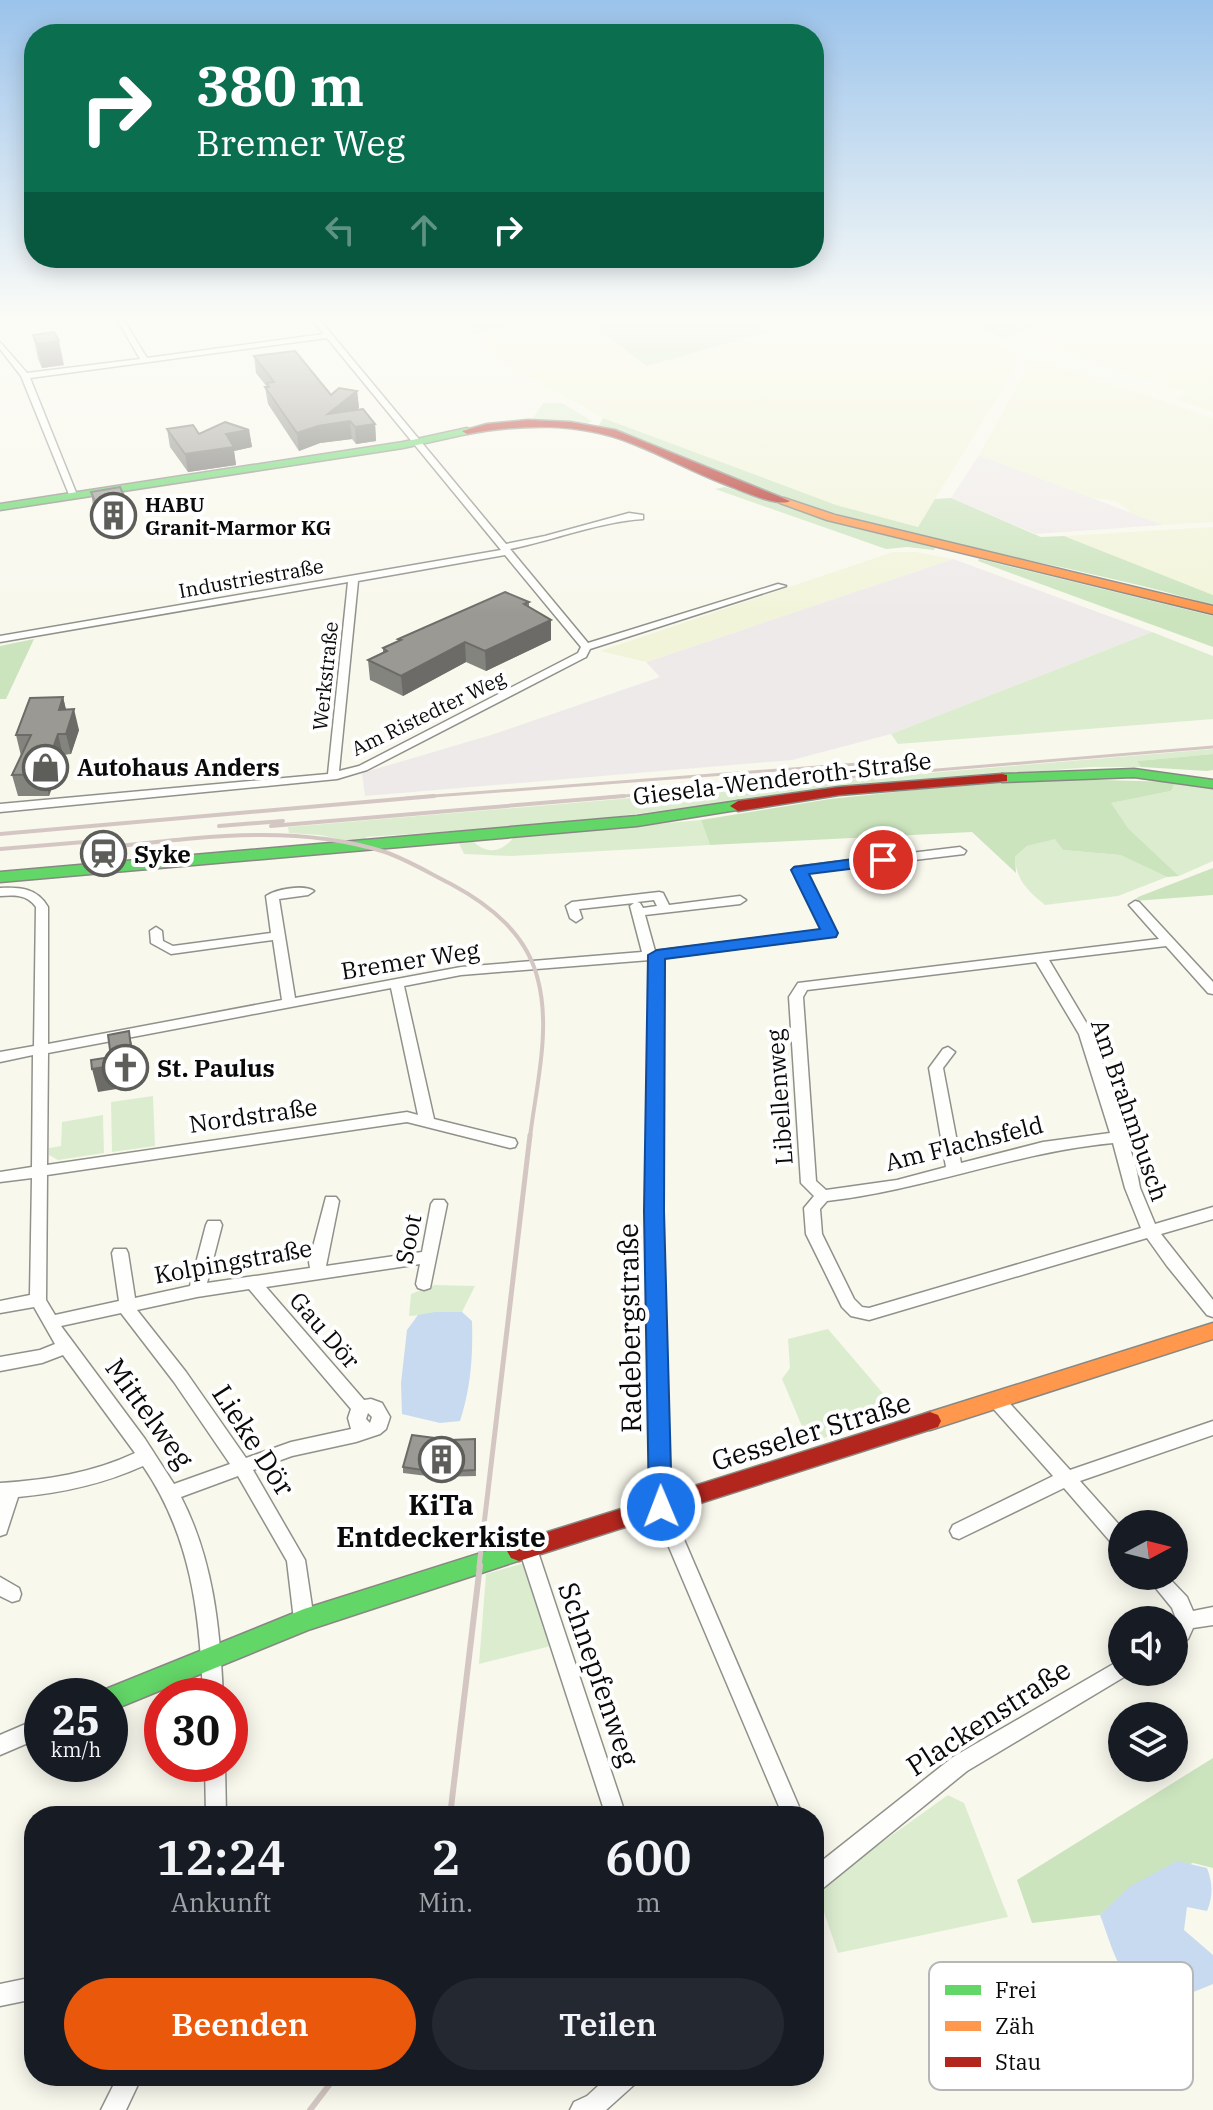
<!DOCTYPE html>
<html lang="de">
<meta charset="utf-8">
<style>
body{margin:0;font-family:"IBM Plex Serif",serif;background:#242831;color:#f1f3f6;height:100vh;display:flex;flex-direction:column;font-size:30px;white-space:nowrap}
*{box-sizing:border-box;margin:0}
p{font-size:26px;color:#9ea1a6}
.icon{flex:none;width:44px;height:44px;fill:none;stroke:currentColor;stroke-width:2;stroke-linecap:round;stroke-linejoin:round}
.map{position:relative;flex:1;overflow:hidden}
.panel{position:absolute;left:24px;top:1806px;width:800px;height:280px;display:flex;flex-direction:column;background:#171b24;border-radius:32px;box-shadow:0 4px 20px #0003}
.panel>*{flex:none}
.guide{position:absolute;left:24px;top:24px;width:800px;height:244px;border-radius:32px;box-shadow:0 4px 20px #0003;background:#0b6e4f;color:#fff;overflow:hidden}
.needle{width:52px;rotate:83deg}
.tools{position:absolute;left:1108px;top:1510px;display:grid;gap:16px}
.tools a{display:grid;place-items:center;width:80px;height:80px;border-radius:50%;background:#171b24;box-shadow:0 4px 20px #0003;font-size:40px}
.speed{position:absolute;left:24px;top:1678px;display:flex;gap:16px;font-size:40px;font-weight:700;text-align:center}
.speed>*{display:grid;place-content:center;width:104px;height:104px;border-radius:50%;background:#171b24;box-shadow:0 4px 20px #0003;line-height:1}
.speed small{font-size:20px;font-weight:400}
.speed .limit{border:12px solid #d22;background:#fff;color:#111}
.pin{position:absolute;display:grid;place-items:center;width:68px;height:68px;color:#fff;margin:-34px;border:4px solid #fff;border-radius:50%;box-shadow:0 2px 8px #0007}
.me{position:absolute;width:88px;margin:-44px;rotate:359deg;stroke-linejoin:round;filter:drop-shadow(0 0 6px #0008)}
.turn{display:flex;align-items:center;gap:28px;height:168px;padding:0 40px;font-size:36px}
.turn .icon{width:104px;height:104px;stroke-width:2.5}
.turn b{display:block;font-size:56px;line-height:68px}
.lanes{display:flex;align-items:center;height:76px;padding:0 40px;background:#0003;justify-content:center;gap:40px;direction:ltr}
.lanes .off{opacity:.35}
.eta{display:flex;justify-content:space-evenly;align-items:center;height:136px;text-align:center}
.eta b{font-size:48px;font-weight:600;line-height:56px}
.primary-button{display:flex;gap:16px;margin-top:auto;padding:16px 40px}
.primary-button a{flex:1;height:92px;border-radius:48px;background:#ea580c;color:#fff;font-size:32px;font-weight:600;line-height:92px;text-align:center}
.primary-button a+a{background:#242831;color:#f1f3f6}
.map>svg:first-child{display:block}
.industrial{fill:#efeaea}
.farmland{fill:#f2f4da}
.green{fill:#dcedcf}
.forest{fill:#cbe4be}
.water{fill:#c7daef}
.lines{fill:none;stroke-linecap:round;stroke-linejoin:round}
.street-casing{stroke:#91918c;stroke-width:3}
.fast-casing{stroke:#888883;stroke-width:3}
.slow-casing{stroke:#888883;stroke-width:3}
.jam-casing{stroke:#888883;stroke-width:3}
.street{fill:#fefefc;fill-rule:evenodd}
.fast{fill:#63d668;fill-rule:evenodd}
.slow{fill:#ff974d;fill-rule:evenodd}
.jam{fill:#b3261e;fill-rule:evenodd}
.rail-far3{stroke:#d4c7c3;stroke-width:3}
.rail-far2{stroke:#d4c7c3;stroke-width:4}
.rail-far1{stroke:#d4c7c3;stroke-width:5}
.rail{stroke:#d4c7c3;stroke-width:6}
.wall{fill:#84847e}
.shaded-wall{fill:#6c6b67}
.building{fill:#9a9993;stroke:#6c6b67;stroke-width:2}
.route{fill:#1a73e8;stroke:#114b97;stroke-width:2}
.labels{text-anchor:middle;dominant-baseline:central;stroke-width:8;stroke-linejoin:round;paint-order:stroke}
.far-poi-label{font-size:20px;font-weight:bold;fill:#0a0a0a;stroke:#fff;text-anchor:start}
.far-street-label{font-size:20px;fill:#0a0a0a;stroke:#fff}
.poi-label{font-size:24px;font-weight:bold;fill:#0a0a0a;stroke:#fff;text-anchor:start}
.street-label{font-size:24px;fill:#0a0a0a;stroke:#fff}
.near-street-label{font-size:28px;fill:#0a0a0a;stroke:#fff}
.near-poi-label{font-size:28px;font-weight:bold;fill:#0a0a0a;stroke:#fff}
.key{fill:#fff;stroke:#b6b6b6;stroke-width:2}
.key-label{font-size:22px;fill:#0a0a0a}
</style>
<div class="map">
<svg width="1213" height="2110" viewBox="0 0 1213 2110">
<rect width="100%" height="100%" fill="#f8f8ed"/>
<path class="industrial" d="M979 455 1163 525 1036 534 951 498Z
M953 559 1152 632 891 734 792 760 365 796 362 773 491 735 660 677 646 662Z"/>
<path class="farmland" d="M558 319H583L647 366 824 319H956L1019 356 1017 365 918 527 836 505 603 418 500 360 477 334Z
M1108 319H1213V412L1176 399 1187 392 1039 344Z
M1031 361H1042L1213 418V522L1163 525 1133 514 1116 501 1088 497 979 455Z
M1213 527V595L1064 536Z
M893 552H916L953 559 646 662 600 651Z"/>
<path class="green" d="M543 403H562L592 421 587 424 532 420Z
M1152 632 1213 656V719L898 744 891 734Z
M1213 749V754L1137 761 1141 767H1091L840 788 557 824 366 837 365 842 361 844 320 835 289 833 288 827Z
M1176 782 1213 787V861L1179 876 1128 828 1110 803 1171 791Z
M701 820 710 845 512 856 464 854 457 839 470 838C484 854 500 855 514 837Z
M1055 838 1063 850 1120 855 1167 877 1118 896 1045 905C1027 890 1016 880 1015 857L1027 846Z
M153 1096 155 1146 112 1152 111 1102Z
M103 1115 104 1153 58 1160 49 1155V1148L61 1146 62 1122Z
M434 1285 475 1286 462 1312 409 1316 411 1294Z
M828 1329 899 1412 809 1443 782 1379 790 1368 788 1339Z
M524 1563 551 1646 479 1664 486 1574Z
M948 1795 964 1803 1008 1917 838 1953 818 1895 867 1853Z"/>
<path class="forest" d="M469 319H558L474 334Z
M583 319H760L768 332 647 366Z
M967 319H1056L1002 339Z
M603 418 836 505 918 527 935 499 951 498 1041 537 1064 536 1213 595V605C1077 565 936 546 801 503 732 482 668 444 598 427Z
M725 487 833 521 935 548 934 550 907 547 886 549 715 489Z
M979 559 1213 616V647L978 561Z
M34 639 6 699H0V646Z
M1213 754V770L1207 771 1141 767 1137 761Z
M1027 778 1176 782 1171 791 1111 803 1128 828 1179 876 1167 877 1120 855 1063 850 1055 839 1027 846 1015 857 1016 873 972 832 710 845 701 820 830 799Z
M1213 868V895L1134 901 1138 897Z
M1213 1758V1868L1193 1863 1129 1888 1100 1915 1032 1923 1017 1880Z"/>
<path class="water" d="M435 1312H462L472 1321C473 1356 471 1387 460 1421L440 1423 402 1414 401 1383 407 1330 418 1315Z
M1177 1861 1207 1868C1213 1884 1213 1896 1207 1911L1187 1907 1184 1930 1213 1955V1984C1200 1989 1178 2000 1165 1998 1121 1994 1113 1948 1100 1915L1129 1887Z"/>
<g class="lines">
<defs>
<path id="street" d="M117 319H123L147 358 324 334 311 319H319L506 544 545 536 629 513 643 515V519C599 522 554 540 510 549L588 643 778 584 786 586 590 649 586 657 367 770 337 779 0 812V804L328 774 348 582 0 642V636L501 550 327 338 30 378 77 495 70 497 21 376 0 349V342L27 373 140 359ZM505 555 581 647 578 653 359 766 339 771 358 581Z
M960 847 966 851 964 854 807 873 836 933 835 936 664 958 662 1211 670 1507 803 1816H783L652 1507 646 1211 650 960 461 975 404 986 434 1119 515 1139 517 1143 515 1147 510 1148 407 1122 47 1175 46 1300 55 1315 119 1301 112 1253 114 1249H126L128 1253 135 1298 190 1286 206 1225 208 1221H220L222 1225 207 1283 310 1268 309 1262 326 1197H336L339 1201 326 1266 422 1252 431 1204 434 1200H444L447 1204 430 1288 424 1290 418 1288 416 1284 420 1264 266 1287 364 1400 371 1399 382 1403 390 1417 386 1429 380 1434 356 1442 292 1456 253 1470 305 1560 314 1620 311 1626 304 1629 297 1626 294 1620 287 1561 238 1476 181 1497C213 1559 220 1627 223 1696H203C200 1614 191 1536 143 1466 103 1484 62 1493 18 1497L6 1534 0 1536V1483C47 1480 92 1473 135 1453L63 1355 42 1363 0 1371V1357L40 1350 55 1344 34 1307 0 1313V1301L30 1295 32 1178 0 1182V1172L32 1167 33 1055 0 1062V1052L34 1046 36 907C27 894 14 895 0 896V888C20 887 37 888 48 907V1044L282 1000 273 940 171 954 151 943 150 931 156 927 162 931 163 941 173 946 271 933 266 896C276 889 304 884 314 891L308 895 279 899 295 998 461 967 642 952 630 906 634 903 579 909 582 918 576 922 570 918 566 906 572 902 659 892 663 893 669 905 740 896 746 900 740 904 645 915 655 951 822 930 793 870 795 867ZM654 900 657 906 643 908 640 903 637 902ZM391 988 418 1115 407 1112 47 1165 48 1053ZM249 1289 351 1409 348 1418 351 1429 291 1442 246 1458 186 1372 137 1310 197 1297ZM121 1313 174 1382 230 1464 174 1484 145 1439 61 1326ZM368 1413 372 1417 370 1423 366 1419Z
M1135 901 1139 902 1213 982V994L1208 993 1166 946 1049 960 1093 1034 1136 1167 1140 1188 1155 1224 1213 1207V1219L1161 1234 1213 1300V1317L1207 1315 1167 1266 1147 1238 869 1320 851 1316 842 1307 806 1234 804 1208 814 1196 801 1183 789 997 798 983 1159 939 1129 905ZM1036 962 1079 1034 1110 1133 1043 1142 961 1163 943 1068 955 1052 948 1047 943 1049 929 1068 946 1167 897 1180 826 1190 816 1181 803 997 807 990ZM1113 1143 1125 1188 1141 1228 869 1308 862 1307 854 1299 822 1234 820 1209 827 1201C925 1190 1016 1152 1113 1143Z
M997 1394 1003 1396 1070 1470 1213 1421V1435L1080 1481 1122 1528V1549L1115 1547 1064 1488 959 1539 953 1537 950 1531 953 1525 1053 1476 991 1406 988 1401 991 1396Z
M528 1541 535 1543 626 1816H606L519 1549 521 1543Z
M1146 1576H1167L1187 1597 1193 1611 1213 1607V1625L1193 1628 1188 1639 1174 1646V1627L1177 1621 1172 1608Z
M0 1577 19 1588 21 1594 19 1600 12 1602 0 1596Z
M1122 1659V1672H1130L1129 1674 967 1771 822 1889 814 1892V1867L953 1757Z
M42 1717V1737L0 1755V1735Z
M205 1764H225L226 1816H206Z
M34 1977V1999L0 2006V1984Z
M118 2076H142L126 2110H101Z
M609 2076H639L635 2084 606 2110H570L574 2102 587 2096Z"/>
<path id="fast" d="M467 428 472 431 471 433 403 448 0 510V504L403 442Z
M1134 769 1213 780V788L1134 777 1002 782 995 778 1002 774Z
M738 801 743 803V809L637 826 0 882V872L637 816Z
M519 1541 527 1544 531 1551 527 1558 308 1630 110 1711V1696H99L101 1691 304 1609Z"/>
<path id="slow" d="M784 498 835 515 1213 606V614L827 520 780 503 778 501Z
M1213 1323V1339L930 1430 922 1427 919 1421 922 1415 930 1412Z"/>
<path id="jam" d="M528 420 570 422 615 430 790 501C780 508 740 490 727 485 694 473 663 455 631 443 578 422 522 424 467 434L462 431 487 424Z
M1002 774 1007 775V781L839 795 738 811 730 806 738 801 839 787Z
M930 1412 938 1415 941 1421 938 1427 519 1561 511 1558 507 1551 511 1544 519 1541Z"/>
</defs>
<use href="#street" class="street-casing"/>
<use href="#fast" class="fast-casing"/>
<use href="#slow" class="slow-casing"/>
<use href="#jam" class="jam-casing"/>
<use href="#street" class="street"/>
<use href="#fast" class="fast"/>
<use href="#slow" class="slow"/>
<use href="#jam" class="jam"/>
<path class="rail-far3" d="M407 798 858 764
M600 798 1213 747"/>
<path class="rail-far2" d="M219 826 283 821
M271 826 624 796
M0 834 434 796
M0 849 96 841
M82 850C182 840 287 821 385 852 408 860 429 873 451 884 490 905 527 934 538 980 551 1030 536 1087 530 1137"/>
<path class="rail-far1" d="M479 1567 530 1135"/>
<path class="rail" d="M450 1816 480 1565
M310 2110 336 2076"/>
</g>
<path class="wall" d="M33 335 64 365 42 368 38 359Z
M254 356 331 395 357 391 359 408 356 410 375 424 376 441 356 444 352 439 320 443 299 451 268 404 265 387H267L256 373Z
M167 429 199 434 249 430 252 447 234 451 236 465 188 472 170 447Z
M91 492 129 507 132 521 102 526 93 506Z
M529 602V607L551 640 486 671 466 662 403 696 370 680 368 660 383 653V648L398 641V639Z
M63 697 66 710 79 730 71 754 63 755 49 796H18L12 775 21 756 16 735Z
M475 1439 476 1476 435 1477 403 1473V1467L450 1440Z"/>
<path class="shaded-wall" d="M59 341 64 365 42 368 37 344Z
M357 391 359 408 341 422 350 421 352 439 320 443 299 451 297 433 328 414Z
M375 424 376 441 356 444 355 427Z
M249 430 252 447 234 451 236 465 188 472 185 454 226 434Z
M129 507 132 521 102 526 100 512Z
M551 620V640L486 671 485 651Z
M465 642 466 662 403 696 401 676Z
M63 697 68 718 59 710Z
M74 709 79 730 71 754 66 734Z
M58 734 63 755 49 796 44 774Z
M129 1031 134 1054 138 1080 134 1081 135 1086 98 1092 92 1069 128 1058Z"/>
<path class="building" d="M54 332 59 341 37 344 33 335Z
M295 351 331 395 339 388 357 391 328 414 363 409 375 424 355 427 350 421 318 426 297 433 265 387H269L267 383 274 382 254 356Z
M225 422 249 430 226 434 234 447 185 454 167 429 193 425 199 434Z
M120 487 129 507 100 512 91 492Z
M505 592 529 602 524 604 551 620 485 651 465 642 401 676 368 660 387 651 383 648 401 640 398 639Z
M63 697 59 710 74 709 66 734H58L44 774 12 775 31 735H16L30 698Z
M129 1031 132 1057 128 1058 129 1063 92 1069 91 1060 111 1057 108 1035Z
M412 1435 450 1440 475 1439V1470L435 1472 403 1467Z"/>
<linearGradient id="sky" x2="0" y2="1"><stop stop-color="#9bc3eb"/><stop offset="0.52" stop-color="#fcfcf7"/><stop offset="1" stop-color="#fcfcf7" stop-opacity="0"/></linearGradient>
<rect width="1213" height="614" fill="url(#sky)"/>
<path class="route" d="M883 855 889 857V864L809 874 838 933 836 937 665 959 664 1211 672 1507 669 1514 661 1517 652 1514 649 1507 644 1211 648 955 657 950 820 929 791 870 794 867Z"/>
<defs>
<symbol id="building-ring" viewBox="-11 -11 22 22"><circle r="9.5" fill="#fff" stroke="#5d5d59" stroke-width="1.5"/><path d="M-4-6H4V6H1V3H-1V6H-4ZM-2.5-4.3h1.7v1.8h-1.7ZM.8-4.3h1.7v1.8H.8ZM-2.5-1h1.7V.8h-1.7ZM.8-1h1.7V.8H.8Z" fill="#5d5d59"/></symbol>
<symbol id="shop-ring" viewBox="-11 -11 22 22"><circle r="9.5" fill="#fff" stroke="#5d5d59" stroke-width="1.5"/><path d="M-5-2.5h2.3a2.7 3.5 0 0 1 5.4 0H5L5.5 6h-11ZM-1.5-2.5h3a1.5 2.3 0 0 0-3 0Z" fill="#5d5d59"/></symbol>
<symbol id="station-ring" viewBox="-11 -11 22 22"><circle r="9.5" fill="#fff" stroke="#5d5d59" stroke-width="1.5"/><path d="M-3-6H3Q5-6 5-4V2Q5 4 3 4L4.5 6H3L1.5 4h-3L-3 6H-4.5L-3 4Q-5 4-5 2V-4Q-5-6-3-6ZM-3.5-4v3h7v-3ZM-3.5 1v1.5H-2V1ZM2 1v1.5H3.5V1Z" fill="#5d5d59"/></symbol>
<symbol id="church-ring" viewBox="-11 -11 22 22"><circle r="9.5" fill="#fff" stroke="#5d5d59" stroke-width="1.5"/><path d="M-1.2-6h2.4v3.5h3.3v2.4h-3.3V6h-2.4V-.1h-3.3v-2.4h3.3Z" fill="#5d5d59"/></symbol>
</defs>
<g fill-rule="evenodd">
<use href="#building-ring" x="88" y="490" width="51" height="51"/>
<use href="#shop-ring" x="20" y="742" width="51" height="51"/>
<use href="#station-ring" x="78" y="828" width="51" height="51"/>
<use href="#church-ring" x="100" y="1042" width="51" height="51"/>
<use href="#building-ring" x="416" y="1434" width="51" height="51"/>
</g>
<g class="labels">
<g class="far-poi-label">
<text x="145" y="504">HABU<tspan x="145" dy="23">Granit-Marmor KG</tspan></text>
</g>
<g class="far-street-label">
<text transform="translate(251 578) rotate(-10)">Industriestraße</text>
<text transform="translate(325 676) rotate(-84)">Werkstraße</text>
<text transform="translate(428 713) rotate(-26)">Am Ristedter Weg</text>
</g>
<g class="poi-label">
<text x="77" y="767">Autohaus Anders</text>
<text x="134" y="854">Syke</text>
<text x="157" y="1068">St. Paulus</text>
</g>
<g class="street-label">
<text transform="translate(782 778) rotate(-7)">Giesela-Wenderoth-Straße</text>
<text transform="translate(410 960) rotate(-9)">Bremer Weg</text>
<text transform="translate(779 1097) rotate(-94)">Libellenweg</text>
<text transform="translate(1130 1110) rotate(71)">Am Brahmbusch</text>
<text transform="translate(253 1115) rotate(-8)">Nordstraße</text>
<text transform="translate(964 1143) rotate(-14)">Am Flachsfeld</text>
<text transform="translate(408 1239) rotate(-79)">Soot</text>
<text transform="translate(233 1261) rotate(-10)">Kolpingstraße</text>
<text transform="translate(325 1330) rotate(49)">Gau Dör</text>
</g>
<g class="near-street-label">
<text transform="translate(629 1328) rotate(-91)">Radebergstraße</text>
<text transform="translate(150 1413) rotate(54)">Mittelweg</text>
<text transform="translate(811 1431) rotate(-17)">Gesseler Straße</text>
<text transform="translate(254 1440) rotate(57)">Lieke Dör</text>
<text transform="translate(599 1674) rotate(71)">Schnepfenweg</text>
<text transform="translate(988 1717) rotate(-33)">Plackenstraße</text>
</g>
<g class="near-poi-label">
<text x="441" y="1504">KiTa<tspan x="441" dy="32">Entdeckerkiste</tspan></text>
</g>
</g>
<rect x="929" y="1962" width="264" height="128" rx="12" class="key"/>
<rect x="945" y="1985" width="36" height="10" fill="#63d668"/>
<rect x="945" y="2021" width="36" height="10" fill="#ff974d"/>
<rect x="945" y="2057" width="36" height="10" fill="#b3261e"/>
<g class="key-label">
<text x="995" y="1998">Frei</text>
<text x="995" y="2034">Zäh</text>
<text x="995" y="2070">Stau</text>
</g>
</svg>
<div class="tools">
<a><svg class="needle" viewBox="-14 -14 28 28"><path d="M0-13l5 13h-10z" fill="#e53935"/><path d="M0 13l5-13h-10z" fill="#9ea1a6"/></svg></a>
<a><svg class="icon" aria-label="sound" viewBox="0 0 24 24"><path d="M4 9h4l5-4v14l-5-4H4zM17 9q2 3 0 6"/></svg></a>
<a><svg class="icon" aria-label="layers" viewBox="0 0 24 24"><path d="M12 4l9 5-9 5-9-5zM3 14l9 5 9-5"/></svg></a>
</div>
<div class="speed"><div>25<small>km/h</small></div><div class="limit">30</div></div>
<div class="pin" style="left:883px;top:860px;background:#d93025"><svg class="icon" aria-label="arrive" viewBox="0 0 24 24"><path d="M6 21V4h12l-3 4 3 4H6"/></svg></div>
<svg class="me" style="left:661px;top:1507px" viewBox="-20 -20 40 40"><circle r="17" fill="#1a73e8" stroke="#fff" stroke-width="3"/><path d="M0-11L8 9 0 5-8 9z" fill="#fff"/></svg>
<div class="guide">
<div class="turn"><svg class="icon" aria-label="right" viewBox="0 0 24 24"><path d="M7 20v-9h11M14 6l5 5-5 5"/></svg><div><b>380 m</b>Bremer Weg</div></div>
<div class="lanes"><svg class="icon off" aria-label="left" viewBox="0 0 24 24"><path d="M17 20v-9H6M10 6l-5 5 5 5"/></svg><svg class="icon off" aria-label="ahead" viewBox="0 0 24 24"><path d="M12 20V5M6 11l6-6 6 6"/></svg><svg class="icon" aria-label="right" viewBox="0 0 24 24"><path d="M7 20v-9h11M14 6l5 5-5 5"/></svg></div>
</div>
<section class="panel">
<div class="eta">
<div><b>12:24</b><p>Ankunft</p></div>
<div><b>2</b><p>Min.</p></div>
<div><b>600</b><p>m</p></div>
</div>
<div class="primary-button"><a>Beenden</a><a>Teilen</a></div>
</section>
</div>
